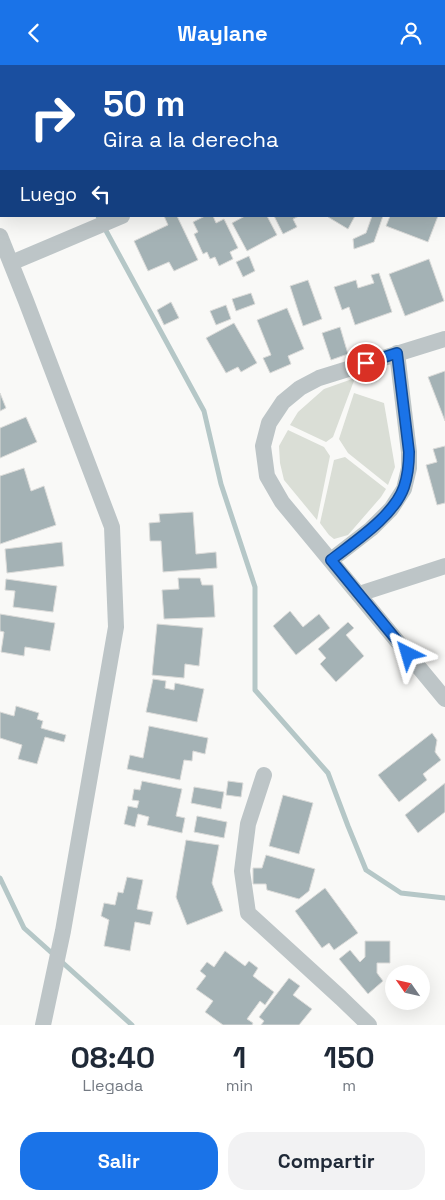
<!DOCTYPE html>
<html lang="es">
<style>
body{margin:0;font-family:"Space Grotesk",sans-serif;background:#f2f2f3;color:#1f2937;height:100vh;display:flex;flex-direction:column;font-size:19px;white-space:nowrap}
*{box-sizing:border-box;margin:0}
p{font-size:16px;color:#747a83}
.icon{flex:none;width:28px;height:28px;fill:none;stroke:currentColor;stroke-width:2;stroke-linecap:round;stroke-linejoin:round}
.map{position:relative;height:960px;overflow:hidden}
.panel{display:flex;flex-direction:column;background:#fff;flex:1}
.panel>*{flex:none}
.hud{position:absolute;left:0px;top:0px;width:445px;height:152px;box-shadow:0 5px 20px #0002;background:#1a4fa0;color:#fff;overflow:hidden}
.needle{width:32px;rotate:304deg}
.tools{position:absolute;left:385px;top:900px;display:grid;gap:10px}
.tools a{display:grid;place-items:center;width:45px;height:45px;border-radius:50%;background:#fff;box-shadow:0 5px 20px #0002;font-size:25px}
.pin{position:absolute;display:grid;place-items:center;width:42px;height:42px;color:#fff;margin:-21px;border:2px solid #fff;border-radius:50%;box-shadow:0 1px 5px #0007}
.me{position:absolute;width:55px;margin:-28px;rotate:320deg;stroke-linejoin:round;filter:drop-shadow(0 0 4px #0008)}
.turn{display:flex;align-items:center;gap:18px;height:105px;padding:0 20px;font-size:22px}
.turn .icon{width:65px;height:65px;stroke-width:2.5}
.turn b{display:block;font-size:35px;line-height:42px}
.then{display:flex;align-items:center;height:48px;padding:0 20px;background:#0003;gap:10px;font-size:19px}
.eta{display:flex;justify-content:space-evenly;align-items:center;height:85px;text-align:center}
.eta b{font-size:30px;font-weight:800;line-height:35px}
.button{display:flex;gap:10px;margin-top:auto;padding:10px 20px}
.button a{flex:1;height:58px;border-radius:20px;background:#1a73e8;color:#fff;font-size:20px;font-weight:800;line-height:58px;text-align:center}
.button a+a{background:#f2f2f3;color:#1f2937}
header{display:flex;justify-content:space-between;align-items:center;height:65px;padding:0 20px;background:#1a73e8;color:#fff;font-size:22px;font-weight:800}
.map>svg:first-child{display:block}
.green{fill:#daded6}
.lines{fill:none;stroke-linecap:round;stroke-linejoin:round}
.stream{stroke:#b5c7c7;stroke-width:5}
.building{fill:#a4b2b5;stroke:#dbdbd9}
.street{stroke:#bdc5c7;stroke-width:16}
.route-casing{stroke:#114b97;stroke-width:12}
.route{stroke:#1a73e8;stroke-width:9}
</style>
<header><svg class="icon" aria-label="back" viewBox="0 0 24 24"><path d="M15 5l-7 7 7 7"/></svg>Waylane<svg class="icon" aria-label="person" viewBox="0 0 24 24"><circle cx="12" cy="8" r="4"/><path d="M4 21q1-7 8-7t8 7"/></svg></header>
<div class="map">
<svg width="445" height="960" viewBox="0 0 445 960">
<rect width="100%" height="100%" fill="#f9f9f7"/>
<path class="green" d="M355 313 333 372 326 377 290 360 298 347 324 324Z
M354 328 384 338 395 402 388 420 348 388 339 374Z
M288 365 324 382 330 391 317 455 284 415 280 398 279 381Z
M345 392 386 424 381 432 348 470 334 474 329 470 320 458 334 395Z"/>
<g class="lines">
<path class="stream" d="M78 1V0
M98 151 204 346 221 419 255 522V625L328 708 348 761 366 805 401 828 445 833
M0 813 24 863 132 960"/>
</g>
<path class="building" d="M444 24 445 25V48H444Z
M164 151H177L198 195 174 206 169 197 148 206 134 176 168 160Z
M205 151H213L216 158 224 154 238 183 230 187 233 194 219 201 215 192 210 194 207 187 203 189 194 169 198 167 193 157Z
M245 151H267L277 170 247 186 232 158Z
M274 151H299L293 154 297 162 283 169Z
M328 151H355L348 164 328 152Z
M372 151H383L374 177 354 184 353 174 366 168Z
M390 151H438L428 177 386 161Z
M249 191 255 206 243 212 236 197Z
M429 194 444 236 405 251 389 209Z
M379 208 392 247 355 260 349 242 342 245 334 222 356 215 358 223 374 218 371 210Z
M308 215 322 254 303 261 290 221Z
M251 228 255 239 236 246 232 234Z
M171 237 179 253 164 260 157 245Z
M226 240 231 254 216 260 210 246Z
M287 243 304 284 288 291 291 299 270 308 263 293 271 290 257 255Z
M234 258 257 298 241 307 238 302 226 308 206 273Z
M340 262 348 289 331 295 322 268Z
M445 306V356L428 312Z
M0 328 6 343 0 346Z
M26 352 37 377 0 393V363Z
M445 381V438L437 440 426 400 437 397 433 384Z
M24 403 31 426 44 421 56 460 0 479V411Z
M193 447 196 489 216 487 217 503 163 507 161 476H150L149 458 160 457 159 449Z
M62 477 64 501 7 508 5 484Z
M178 513H200L202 520H213L215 552 164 554 162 525 179 524Z
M6 514 57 521 53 547 13 542 15 526 5 525Z
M290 546 303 562 319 549 330 563 296 590 273 561Z
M0 549 55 558 50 586 25 582 24 591 1 587 4 567 0 566Z
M348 557 354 563 346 570 364 591 336 617 320 599 326 593 318 584Z
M157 559 203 563 199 601 185 599 184 613 152 610Z
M153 614 166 616 165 623 174 625 175 618 204 624 197 657 146 647Z
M16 641 39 648 37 654 43 656 41 663 66 670 64 677 45 672 37 699 18 694 22 680 0 673V647L14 651Z
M149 661 208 673 205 689 193 686 192 696 184 695 180 715 127 704 130 690 143 693Z
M432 668 437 675 435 687 441 695 423 709 427 715 399 737 378 710Z
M142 716 182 724 176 751 185 753 182 768 147 760 149 752 138 749 135 762 124 759 128 741 137 743 139 736 132 735 134 724 140 725Z
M228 716 243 718 241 732 226 730Z
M445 718V747L418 768 405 750Z
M194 722 224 727 221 744 191 738Z
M283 730 313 738 299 789 269 781Z
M197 751 227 757 224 773 194 767Z
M186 775 219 780 212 818 223 846 187 860 176 832Z
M266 790 315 804 309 826 299 834 267 825 266 819H253V803H262Z
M127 812 143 815 137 844 153 847 150 860 135 857 130 886 104 881 109 855 101 851 104 838 115 840 118 827 123 828Z
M325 823 358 868 334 885 329 878 322 883 295 846Z
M365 876H390V898H377V908L383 916 368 929 339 894 350 885 360 897 365 892Z
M225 886 245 901 249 896 258 903 253 911 274 927 265 940 260 936 247 954 253 958 252 960H223L205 947 213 936 196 924 206 911 200 906 207 897 214 902Z
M289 913 300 921 293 930 312 944 299 960H261L264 956 259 952Z"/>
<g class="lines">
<path class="street" d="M339 1 340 0
M444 113 445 114
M0 171 26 236 112 462 116 562 63 866 43 960
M11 198 122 151
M445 274 319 313 300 323 283 337 269 358 263 381 267 411 282 437 445 634
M331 495 371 464 391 444 404 424 409 403V387L397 288
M359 529 445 501
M264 710 248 759 242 806 248 848 341 933 369 960"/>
</g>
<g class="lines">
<defs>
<path id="route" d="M366 298 397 288 409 387C409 399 408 410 404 422 394 451 354 477 331 495L408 589"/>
</defs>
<use href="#route" class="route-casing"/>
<use href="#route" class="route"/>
</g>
</svg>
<div class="tools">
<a><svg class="needle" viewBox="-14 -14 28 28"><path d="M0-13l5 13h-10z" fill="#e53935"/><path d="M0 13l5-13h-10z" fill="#747a83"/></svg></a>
</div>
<div class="pin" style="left:366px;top:298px;background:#d93025"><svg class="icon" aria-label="arrive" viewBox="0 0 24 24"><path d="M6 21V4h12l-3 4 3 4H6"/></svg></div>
<svg class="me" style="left:408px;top:589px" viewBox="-20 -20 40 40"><path d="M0-17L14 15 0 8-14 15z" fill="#1a73e8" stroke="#fff" stroke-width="4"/></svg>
<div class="hud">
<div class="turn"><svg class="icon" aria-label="right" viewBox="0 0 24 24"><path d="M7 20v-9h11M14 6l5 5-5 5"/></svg><div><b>50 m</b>Gira a la derecha</div></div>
<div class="then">Luego<svg class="icon" aria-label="left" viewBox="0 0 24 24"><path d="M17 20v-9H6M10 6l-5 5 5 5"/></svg></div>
</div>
</div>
<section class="panel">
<div class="eta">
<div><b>08:40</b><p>Llegada</p></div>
<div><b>1</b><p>min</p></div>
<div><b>150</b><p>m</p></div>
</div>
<div class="button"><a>Salir</a><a>Compartir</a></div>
</section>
